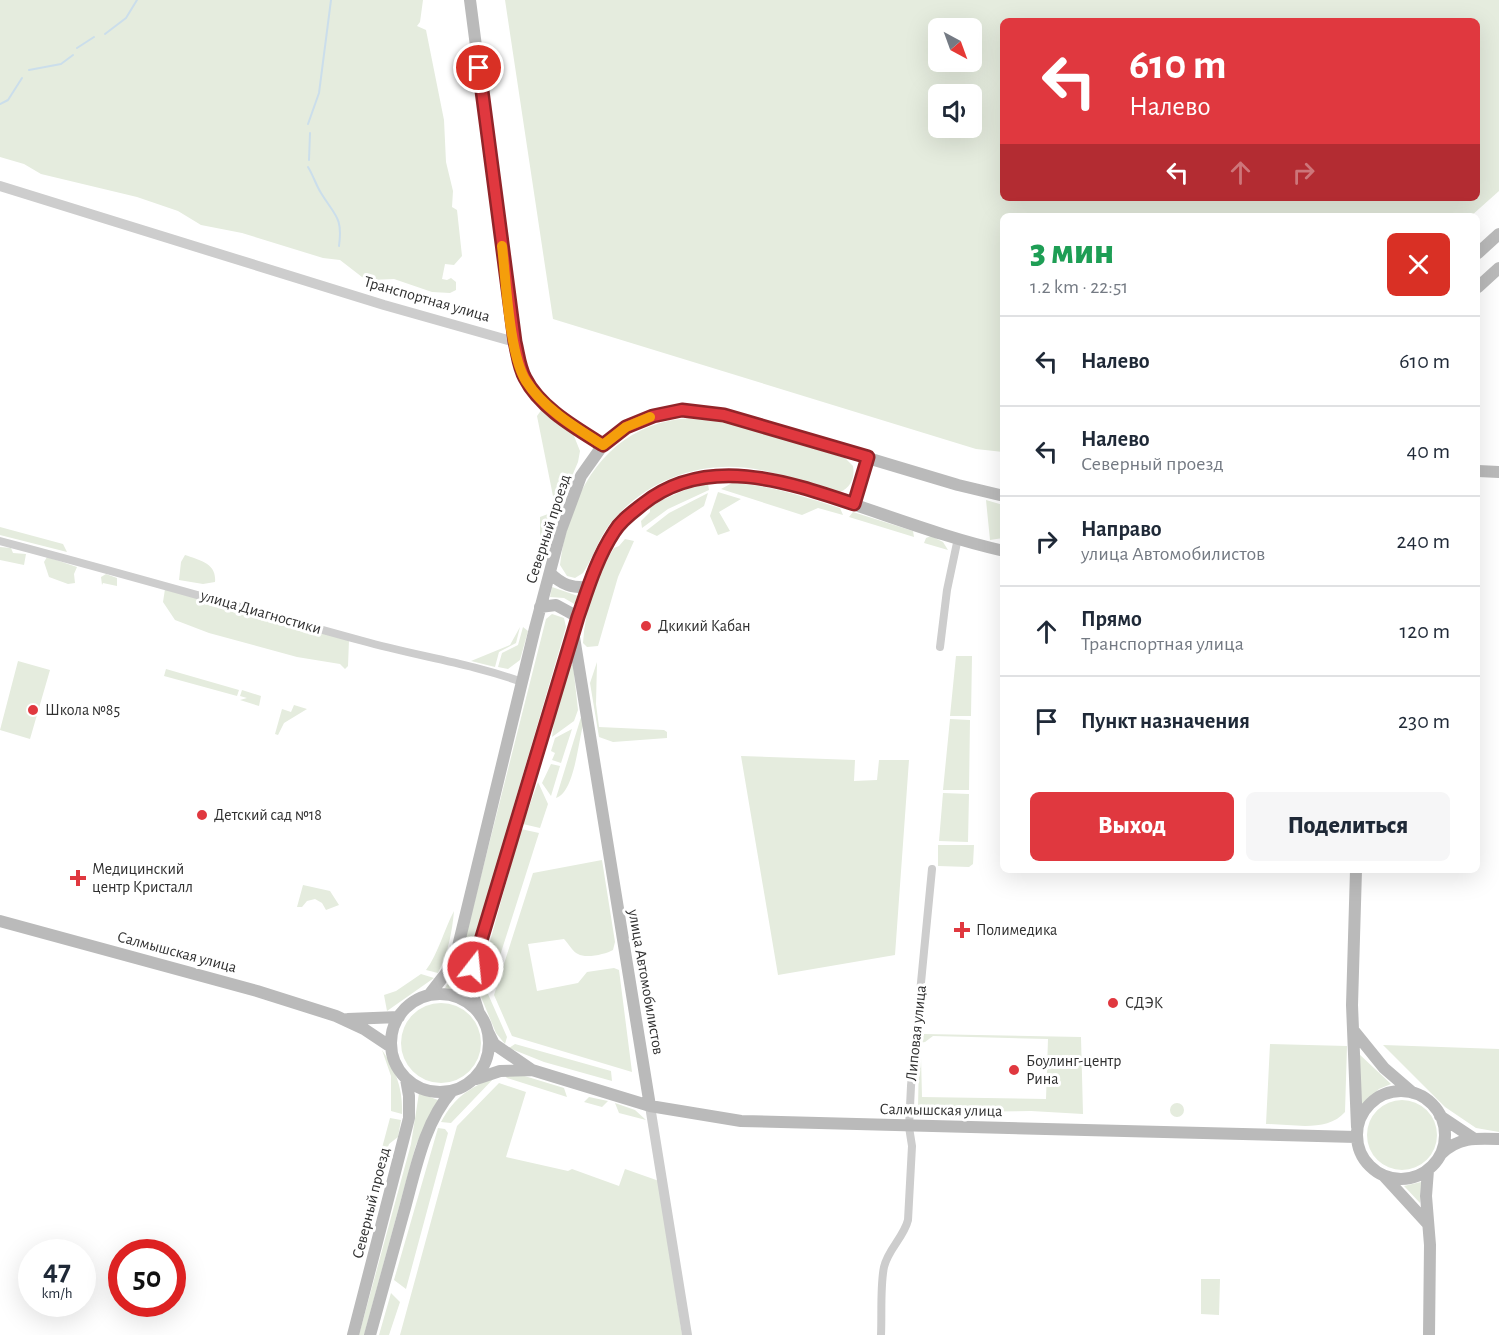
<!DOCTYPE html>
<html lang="ru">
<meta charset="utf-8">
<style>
body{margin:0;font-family:"Alegreya Sans",sans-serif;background:#f6f6f7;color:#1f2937;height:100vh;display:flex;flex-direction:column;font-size:22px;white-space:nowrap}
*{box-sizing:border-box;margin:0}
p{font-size:20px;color:#747a83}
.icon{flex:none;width:33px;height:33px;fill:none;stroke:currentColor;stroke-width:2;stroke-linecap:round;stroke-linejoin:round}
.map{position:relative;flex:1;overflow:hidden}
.sheet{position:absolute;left:1000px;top:213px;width:480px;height:660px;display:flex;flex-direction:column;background:#fff;border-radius:9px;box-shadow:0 6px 24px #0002}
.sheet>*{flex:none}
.top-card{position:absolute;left:1000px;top:18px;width:480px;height:183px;border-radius:9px;box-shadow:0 6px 24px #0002;background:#e0383f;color:#fff;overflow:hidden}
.needle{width:39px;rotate:139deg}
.controls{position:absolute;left:928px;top:18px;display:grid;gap:12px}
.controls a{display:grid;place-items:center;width:54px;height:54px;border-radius:9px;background:#fff;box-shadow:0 6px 24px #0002;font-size:30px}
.speed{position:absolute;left:18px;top:1239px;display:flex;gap:12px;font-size:30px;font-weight:700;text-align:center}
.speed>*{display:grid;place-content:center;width:78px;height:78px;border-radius:50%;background:#fff;box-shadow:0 6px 24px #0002;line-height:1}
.speed small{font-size:15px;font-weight:400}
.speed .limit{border:9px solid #d22;background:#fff;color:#111}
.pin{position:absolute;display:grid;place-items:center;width:51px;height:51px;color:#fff;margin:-26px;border:3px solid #fff;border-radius:50%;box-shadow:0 2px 6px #0007}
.me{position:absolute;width:66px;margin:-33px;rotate:16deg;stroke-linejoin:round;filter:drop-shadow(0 0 4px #0008)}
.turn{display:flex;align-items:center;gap:21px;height:126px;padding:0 30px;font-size:27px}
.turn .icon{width:78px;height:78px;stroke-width:2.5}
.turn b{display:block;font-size:42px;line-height:51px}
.lanes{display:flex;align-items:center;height:57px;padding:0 30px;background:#0003;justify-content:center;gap:30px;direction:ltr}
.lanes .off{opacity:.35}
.round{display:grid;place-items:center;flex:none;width:63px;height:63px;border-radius:9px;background:#f6f6f7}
.overview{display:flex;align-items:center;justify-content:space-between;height:102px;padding:0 30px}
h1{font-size:36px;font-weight:800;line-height:45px;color:#1e9e55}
.primary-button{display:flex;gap:12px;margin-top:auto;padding:12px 30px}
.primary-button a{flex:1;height:69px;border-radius:9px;background:#e0383f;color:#fff;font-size:24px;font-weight:800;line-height:69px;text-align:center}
.primary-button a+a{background:#f6f6f7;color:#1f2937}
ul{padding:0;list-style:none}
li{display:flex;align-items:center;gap:18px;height:90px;padding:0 30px;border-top:2px solid #e0e1e3}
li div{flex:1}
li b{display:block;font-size:22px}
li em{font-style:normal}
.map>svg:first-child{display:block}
.green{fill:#e5ecde;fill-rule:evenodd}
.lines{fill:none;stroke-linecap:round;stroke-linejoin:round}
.stream{stroke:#cbdeeb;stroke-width:2}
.minor{stroke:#cdcdcd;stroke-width:8}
.tertiary{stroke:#cdcdcd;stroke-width:10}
.secondary{stroke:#bababa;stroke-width:12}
.route-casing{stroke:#922429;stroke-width:15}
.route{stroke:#e0383f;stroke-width:10}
.slow{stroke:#f59e0b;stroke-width:10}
.poi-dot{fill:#e0383f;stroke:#fff;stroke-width:2}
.labels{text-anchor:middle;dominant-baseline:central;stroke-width:6;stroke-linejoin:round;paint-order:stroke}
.street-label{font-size:16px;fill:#303030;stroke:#fff}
.poi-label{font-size:16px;fill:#303030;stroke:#fff;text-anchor:start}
</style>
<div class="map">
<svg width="1499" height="1335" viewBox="0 0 1499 1335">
<rect width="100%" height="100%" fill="#fff"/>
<path class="green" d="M0 0H423L420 22 417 26 426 30 444 120 446 162 453 191 452 207 457 210 462 256 454 265 445 264 442 279 447 280 451 278 456 282V290L450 293 432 292 394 279 371 280 362 277 340 260 323 258 242 233 201 225 178 211 137 197 41 174 24 164 0 157Z
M505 0H1499V191L1471 216H1004L1003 452 976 449 553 319ZM1004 21H1478V198H1004ZM939 28H972V62H939ZM939 94H972V128H939Z
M542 409 572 431 580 451 578 462 561 502 548 551 540 557V517L556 511 537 416Z
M691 418 732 423 845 458 853 466C855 478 851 487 840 492 815 490 789 476 765 471 707 457 646 478 609 525 598 540 593 558 583 573L575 578 567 576 560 565C569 489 610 422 691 418Z
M732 483C770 485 804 497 840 508L843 515 818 508 802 515 721 489Z
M708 484 709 490 668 509 642 528 641 521 650 512V508L660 501 687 489Z
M718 492 741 499 719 512 730 531 718 535 710 516Z
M708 493 704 506 657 536 646 531 669 513Z
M986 500 1003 505V538L990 540Z
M853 512 913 531 914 537 849 517Z
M0 527 63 544 67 552 0 535Z
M931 536 943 542 948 550 924 543 926 538Z
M625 539 634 541 618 577 598 646 587 647 583 643C585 610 596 576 614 548L619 546Z
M0 547 11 548 13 553 26 554 24 565 0 560Z
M185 555C199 560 217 563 215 582L203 584 179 580 181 562Z
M47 557 77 567 74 574 75 583 68 584 49 577 44 562Z
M106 574 117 578V586L103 583 102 585 101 577Z
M552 587 578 596 576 605 564 598 550 597Z
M165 589 349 640 348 666 345 669 340 664 297 657 209 633 175 620 163 602Z
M552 614 564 618 566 627 466 969 464 993 445 988 458 967 546 619Z
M520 627 516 643 499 652 495 667 471 661 510 645Z
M523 627 528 631 520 660 508 669 498 667 502 653 518 645Z
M956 656H972L971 716H950Z
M18 661 50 670 30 739 0 730Z
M597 662 596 704 599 727 664 730 667 732V738L613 742 599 737 590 683Z
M570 664 573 665 578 710 574 721 552 737 555 713Z
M166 669 239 690 237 696 164 676Z
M242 690 261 696 259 706 240 700 247 698 240 696Z
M294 705 307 709 284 723 278 735 275 734 282 709 291 712Z
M582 714 584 722C578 740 575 792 556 798Z
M950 719 970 720 969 790H943Z
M572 729 561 763 552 760 555 753 551 751 555 738Z
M741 756 855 760 854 781 877 780 879 760H909L895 955 778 975Z
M551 764 560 766 551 796 542 783Z
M538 782 548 804 540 828 523 824Z
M943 793 969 794 968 842 939 841Z
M521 829 539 833 490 987 478 985Z
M938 845H974L973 864 969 867 938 866Z
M602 860 615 942 613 950C606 954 586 959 578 954 573 952 568 943 564 939L528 944 537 991 578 983 587 972 614 968 619 970 632 1072 512 1036 494 995 533 873Z
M303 885 330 891 339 905 326 910 322 903 315 899 307 901 302 907H297Z
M454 911C452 933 448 953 438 973L426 970C438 954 444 930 454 911Z
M421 974 434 978 387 1011 384 995 396 991Z
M479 992 488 994 507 1037 505 1044 496 1033Z
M401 1043a40 40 0 1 1 80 0a40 40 0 1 1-80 0Z
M924 1034 1081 1037 1083 1114 1031 1111 938 1112 918 1107 919 1060 921 1057 922 1097 1046 1099 1048 1039 933 1036 925 1042 919 1043Z
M515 1044 611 1071 612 1081 544 1062 509 1048Z
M1270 1044 1347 1046 1345 1112C1327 1133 1292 1124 1266 1124Z
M1383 1045 1499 1049V1132L1476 1128 1445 1107Z
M382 1050C396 1070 403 1089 402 1114L391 1111V1076Z
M1358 1053 1391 1084 1379 1089 1357 1109Z
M518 1074 564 1088 567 1097 507 1078 504 1075Z
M496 1076 451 1123 441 1122C456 1095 469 1089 496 1076Z
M499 1083 526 1092 506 1157 568 1171 572 1169 619 1186 625 1169 659 1181 682 1335H400L457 1126Z
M419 1093 438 1100 416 1145 364 1335H359L411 1144Z
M589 1097 608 1101 602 1107 584 1102Z
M1367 1135a35 35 0 1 1 70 0a35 35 0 1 1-70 0Z
M1170 1110a7 7 0 1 1 14 0a7 7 0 1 1-14 0Z
M615 1103 635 1110 646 1120 619 1113Z
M390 1118 401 1120 398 1137 389 1144 387 1150 382 1148Z
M438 1128 445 1129 448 1133 406 1289 394 1280Z
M1421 1182 1420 1203 1404 1186Z
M1201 1279H1220L1219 1315 1201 1314Z
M391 1293 400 1302 389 1335H379Z"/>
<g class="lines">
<path class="stream" d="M105 34 126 18 137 0
M77 48 94 37
M29 70 61 64 73 55
M0 104 8 100 22 78
M308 124 319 93 331 0
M309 160 310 133
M308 167C313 175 316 185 321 193 335 216 343 217 339 246"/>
<path class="minor" d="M0 541C122 573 242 608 363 641 416 656 470 663 522 682
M940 647 947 590 958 538
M881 1335C882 1315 880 1286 884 1267 888 1249 904 1237 908 1220L912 1146 909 1127 911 1086 932 869"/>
<path class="tertiary" d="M0 186 384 305 515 342
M650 1106 687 1335"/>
<path class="secondary" d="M470 0 511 316C514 337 515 362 526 380 542 409 576 428 603 445
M1478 253 1499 234
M1478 287 1499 268
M1478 471 1499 472
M854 504 868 457
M550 573C562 585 572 588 588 587
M540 607 556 605 578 617
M574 637 650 1106
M1356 870 1352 1005 1357 1127
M0 921 257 991 336 1016 364 1029 391 1047
M391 1043a49 49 0 1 1 98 0a49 49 0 1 1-98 0Z
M429 995 454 963 535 628 561 530 581 476 603 445 626 427 653 416 682 410 724 415 958 485 1004 496
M479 1013 470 985 473 967C501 868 531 769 562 671 575 628 592 552 623 520 650 493 689 474 728 475 765 475 800 487 834 498 890 516 946 538 1004 551
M348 1019 399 1017
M1354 1031 1384 1068 1413 1093
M488 1032 494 1044 532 1070 650 1106 741 1121 1356 1137
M476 1079 500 1071 532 1070
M1357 1135a44 44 0 1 1 88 0a44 44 0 1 1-88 0Z
M1440 1116 1473 1138
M1441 1154C1458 1137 1476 1138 1499 1139
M1428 1170 1426 1196 1430 1245 1429 1335
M1384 1176 1427 1223
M353 1335 409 1118V1096L406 1079
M370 1335C381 1295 392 1255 403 1215 415 1173 423 1124 452 1091"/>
</g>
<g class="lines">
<defs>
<path id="route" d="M473 967 578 617C588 588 597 558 614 532 621 520 633 512 643 504 706 454 786 481 854 504L868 457 724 415 682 410 653 416 626 427 603 445C576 428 540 408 525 378 519 367 518 354 515 342L479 68"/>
</defs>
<use href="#route" class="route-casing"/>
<use href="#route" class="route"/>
<path class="slow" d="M502 246C506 280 509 354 526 381 544 409 576 428 603 445L626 427 650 417"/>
</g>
<g class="poi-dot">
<circle cx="646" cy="626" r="6"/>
<circle cx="33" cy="710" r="6"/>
<circle cx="202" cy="815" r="6"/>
<path d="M75 869h6v6h6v6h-6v6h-6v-6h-6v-6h6z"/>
<path d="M959 921h6v6h6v6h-6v6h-6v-6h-6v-6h6z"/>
<circle cx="1113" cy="1003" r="6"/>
<circle cx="1014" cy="1070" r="6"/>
</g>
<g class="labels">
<g class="street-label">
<text transform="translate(427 299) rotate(16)">Транспортная улица</text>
<text transform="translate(548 529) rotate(-72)">Северный проезд</text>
<text transform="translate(261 612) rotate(16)">улица Диагностики</text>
<text transform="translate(177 952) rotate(15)">Салмышская улица</text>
<text transform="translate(646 982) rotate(80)">улица Автомобилистов</text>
<text transform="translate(916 1033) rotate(-84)">Липовая улица</text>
<text transform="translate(941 1110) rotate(1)">Салмышская улица</text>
<text transform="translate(371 1203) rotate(-76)">Северный проезд</text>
</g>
<g class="poi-label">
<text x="658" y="626">Дкикий Кабан</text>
<text x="45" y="710">Школа №85</text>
<text x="214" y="815">Детский сад №18</text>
<text x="92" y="869">Медицинский<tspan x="92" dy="18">центр Кристалл</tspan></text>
<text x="976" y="930">Полимедика</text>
<text x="1125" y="1003">СДЭК</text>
<text x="1026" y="1061">Боулинг-центр<tspan x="1026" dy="18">Рина</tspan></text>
</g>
</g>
</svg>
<div class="controls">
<a><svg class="needle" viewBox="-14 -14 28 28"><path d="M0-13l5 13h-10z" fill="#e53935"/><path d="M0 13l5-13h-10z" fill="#747a83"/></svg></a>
<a><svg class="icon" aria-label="sound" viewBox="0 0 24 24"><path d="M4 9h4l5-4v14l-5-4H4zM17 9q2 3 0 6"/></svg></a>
</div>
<div class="speed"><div>47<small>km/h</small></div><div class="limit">50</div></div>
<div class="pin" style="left:479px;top:68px;background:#d93025"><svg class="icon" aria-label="arrive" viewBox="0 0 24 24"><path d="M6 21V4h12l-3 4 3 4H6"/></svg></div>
<svg class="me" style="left:473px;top:967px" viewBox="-20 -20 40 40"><circle r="17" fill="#e0383f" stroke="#fff" stroke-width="3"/><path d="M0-11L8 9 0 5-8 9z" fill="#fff"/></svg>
<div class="top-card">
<div class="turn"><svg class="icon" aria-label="left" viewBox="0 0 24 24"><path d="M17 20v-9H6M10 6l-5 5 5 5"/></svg><div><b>610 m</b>Налево</div></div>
<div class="lanes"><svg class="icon" aria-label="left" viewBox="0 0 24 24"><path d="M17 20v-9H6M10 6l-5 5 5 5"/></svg><svg class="icon off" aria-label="ahead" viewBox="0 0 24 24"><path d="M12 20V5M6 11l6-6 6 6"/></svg><svg class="icon off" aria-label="right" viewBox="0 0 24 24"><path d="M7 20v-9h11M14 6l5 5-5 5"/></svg></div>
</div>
<section class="sheet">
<div class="overview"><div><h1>3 мин</h1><p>1.2 km · 22:51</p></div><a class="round" style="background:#d93025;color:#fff"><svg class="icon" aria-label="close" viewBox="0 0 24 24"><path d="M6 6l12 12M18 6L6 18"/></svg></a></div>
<ul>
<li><svg class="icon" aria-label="left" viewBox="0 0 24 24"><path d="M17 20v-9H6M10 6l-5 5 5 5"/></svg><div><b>Налево</b></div><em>610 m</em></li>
<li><svg class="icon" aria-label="left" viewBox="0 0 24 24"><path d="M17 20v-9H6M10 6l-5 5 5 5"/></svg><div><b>Налево</b><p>Северный проезд</p></div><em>40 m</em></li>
<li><svg class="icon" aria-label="right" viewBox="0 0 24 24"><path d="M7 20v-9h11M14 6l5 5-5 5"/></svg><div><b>Направо</b><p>улица Автомобилистов</p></div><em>240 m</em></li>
<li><svg class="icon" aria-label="ahead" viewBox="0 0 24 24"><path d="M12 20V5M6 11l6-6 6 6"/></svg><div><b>Прямо</b><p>Транспортная улица</p></div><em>120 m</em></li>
<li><svg class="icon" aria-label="arrive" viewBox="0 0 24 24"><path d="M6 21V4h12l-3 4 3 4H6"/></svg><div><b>Пункт назначения</b></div><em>230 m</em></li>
</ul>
<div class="primary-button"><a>Выход</a><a>Поделиться</a></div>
</section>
</div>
